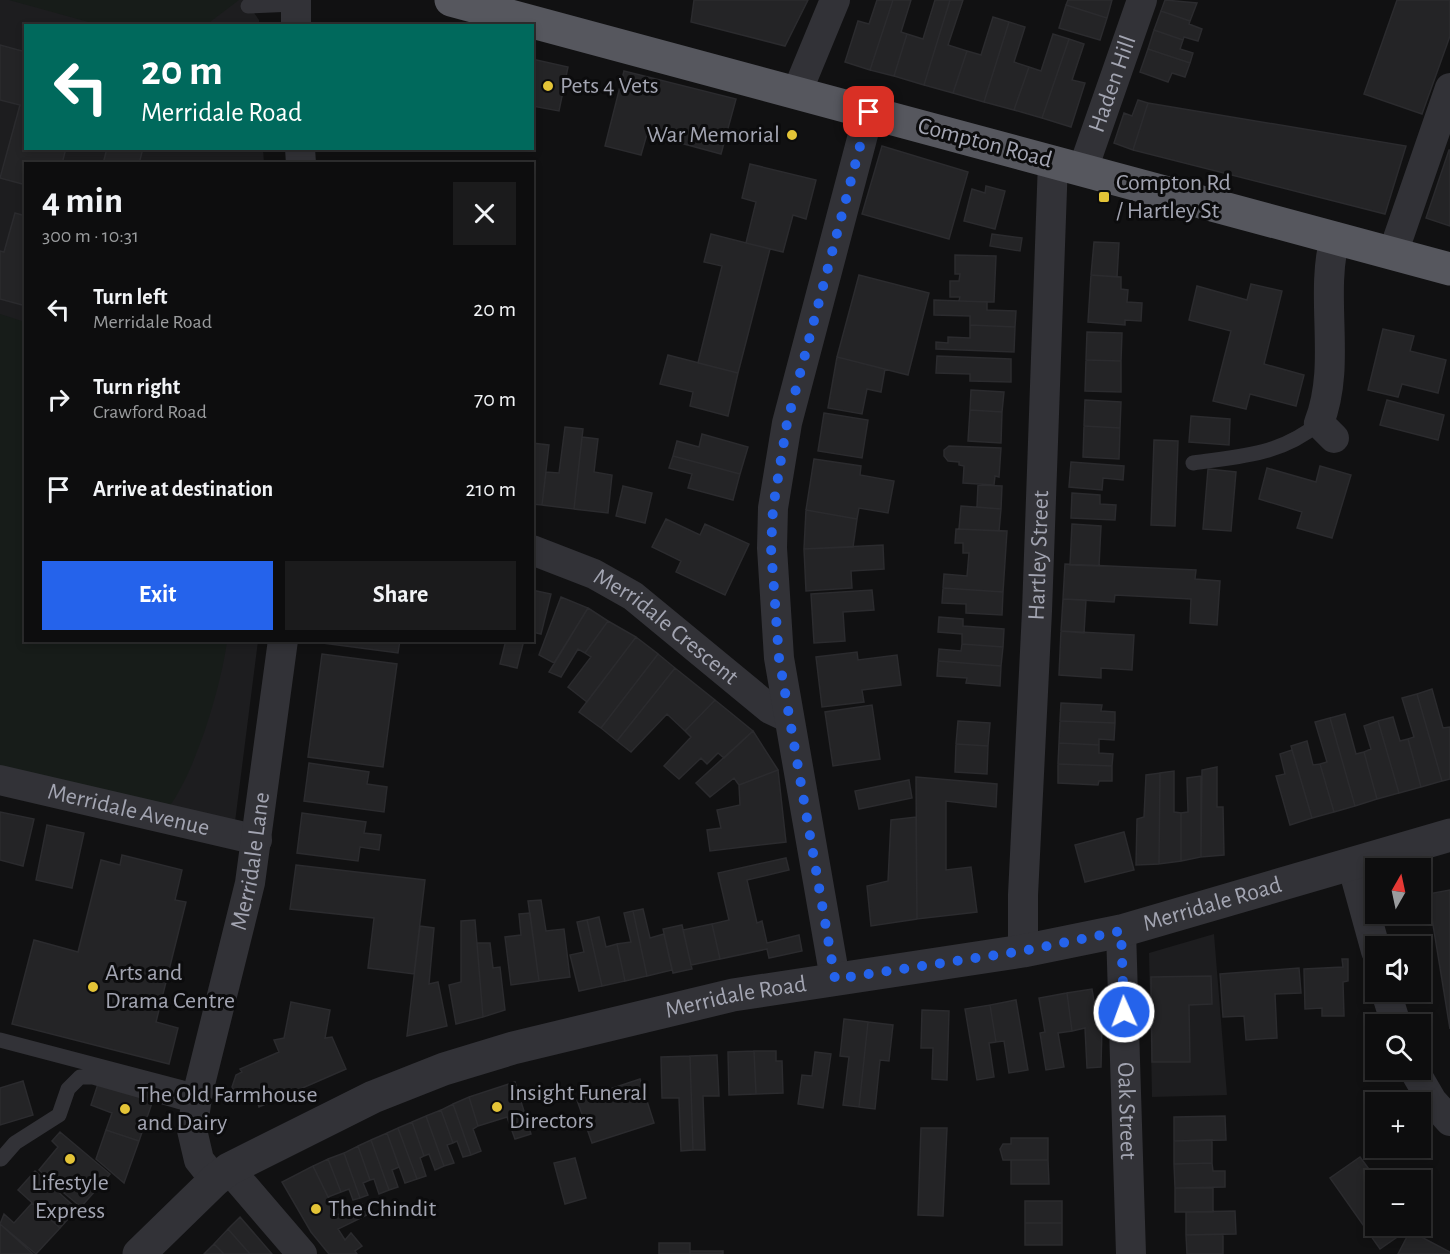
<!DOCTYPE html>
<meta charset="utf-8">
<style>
body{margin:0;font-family:"Alegreya Sans",sans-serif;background:#1b1b1c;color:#f1f3f6;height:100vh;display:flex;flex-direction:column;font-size:22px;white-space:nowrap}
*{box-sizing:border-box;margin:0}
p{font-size:20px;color:#9a9c9e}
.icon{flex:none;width:33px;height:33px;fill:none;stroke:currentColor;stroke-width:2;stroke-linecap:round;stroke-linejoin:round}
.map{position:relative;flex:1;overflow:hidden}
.sheet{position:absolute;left:24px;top:162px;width:510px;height:480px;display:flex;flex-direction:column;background:#0d0d0e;border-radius:0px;box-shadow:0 3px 9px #0003,0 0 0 2px #2d2d2e}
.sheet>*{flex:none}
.guide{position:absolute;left:24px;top:24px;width:510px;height:126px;border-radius:0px;box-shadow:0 3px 9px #0003,0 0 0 2px #2d2d2e;background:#00695c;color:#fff;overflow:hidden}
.needle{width:39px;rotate:9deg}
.buttons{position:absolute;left:1365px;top:858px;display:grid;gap:12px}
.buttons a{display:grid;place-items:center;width:66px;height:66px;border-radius:0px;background:#0d0d0e;box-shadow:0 3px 9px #0003,0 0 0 2px #2d2d2e;font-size:30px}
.pin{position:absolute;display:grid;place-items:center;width:51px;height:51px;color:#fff;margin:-26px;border-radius:12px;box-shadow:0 3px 9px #0006}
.me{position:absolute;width:66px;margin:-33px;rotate:358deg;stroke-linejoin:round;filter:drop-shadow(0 0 4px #0008)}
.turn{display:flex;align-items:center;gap:21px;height:126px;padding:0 18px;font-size:27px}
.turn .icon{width:78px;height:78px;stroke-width:2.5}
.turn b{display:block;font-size:42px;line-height:51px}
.round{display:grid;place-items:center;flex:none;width:63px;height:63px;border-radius:0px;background:#1b1b1c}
.summary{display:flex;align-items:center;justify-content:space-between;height:102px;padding:0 18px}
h1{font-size:36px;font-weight:700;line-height:45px}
.cta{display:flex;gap:12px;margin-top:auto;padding:12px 18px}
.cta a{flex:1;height:69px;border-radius:0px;background:#2563eb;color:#fff;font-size:24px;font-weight:700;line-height:69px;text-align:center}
.cta a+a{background:#1b1b1c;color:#f1f3f6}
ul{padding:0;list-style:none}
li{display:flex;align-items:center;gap:18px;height:90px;padding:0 18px}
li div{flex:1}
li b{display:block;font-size:22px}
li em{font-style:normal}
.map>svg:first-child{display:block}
.built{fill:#1d1d1f}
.green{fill:#171c19}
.building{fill:#242426;stroke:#2b2b2e;stroke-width:1.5}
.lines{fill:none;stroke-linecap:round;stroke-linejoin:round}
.service{stroke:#323237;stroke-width:15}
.minor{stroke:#323237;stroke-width:30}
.tertiary{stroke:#323237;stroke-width:33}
.trunk{stroke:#56575e;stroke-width:33}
.route{stroke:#2563eb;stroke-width:10;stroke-dasharray:0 18}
.poi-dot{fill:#e4c437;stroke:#0c0c0d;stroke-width:2}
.labels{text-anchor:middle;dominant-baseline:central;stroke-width:6;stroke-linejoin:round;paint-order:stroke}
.street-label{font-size:24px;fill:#a3a5b2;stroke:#0c0c0d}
.poi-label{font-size:24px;fill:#a3a5b2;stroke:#0c0c0d;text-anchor:start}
</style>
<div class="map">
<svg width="1450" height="1254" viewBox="0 0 1450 1254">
<rect width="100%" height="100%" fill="#111112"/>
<path class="built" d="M0 0H245L259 20V25L26 26V148L263 149 264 163 26 164V640L258 641 235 822 0 768Z
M1214 934 1227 1095 1152 1097 1149 953Z"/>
<path class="green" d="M9 0H239L206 25 103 26Z
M0 314 25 322 26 640 227 641C221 687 196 770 169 807L0 768Z"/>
<path class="building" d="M694 0H808L785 46 691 22Z
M877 0H893L870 70 845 62 858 21 869 24Z
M893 0H911L901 32 907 34 894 76 870 70Z
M935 0H950L924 85 894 76 907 34 923 39Z
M950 0H963L948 45 967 51 953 93 924 85Z
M1068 0H1112L1107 18 1066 5Z
M1165 0 1197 3 1190 21 1161 11Z
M1397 0H1450V36L1422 114 1364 94Z
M1066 5 1107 18 1100 40 1059 28Z
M1161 11 1190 21 1189 24 1202 29 1198 41 1184 37 1183 40 1154 30Z
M993 17 1009 22 984 102 953 93 967 51 981 55Z
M1009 22 1025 27 1014 62 1029 67 1014 110 984 102Z
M1154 30 1183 40 1180 49 1193 53 1190 63 1148 49Z
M1053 34 1069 39 1042 118 1014 110 1029 67 1041 71Z
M1069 39 1084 44 1072 80 1085 83 1071 127 1042 118Z
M0 45 26 52V148H66L62 164H26V185L0 178 20 105 0 100Z
M1148 49 1190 63 1185 77 1172 73 1168 82 1140 72Z
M532 59 568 67 559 111 532 106Z
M624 71 736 99 721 154 647 134 641 155 605 146Z
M1138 100 1148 103 1133 150 1114 143 1124 113 1132 116Z
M1148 103 1406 146 1385 214 1133 150Z
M882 146 968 172 949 239 862 214Z
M107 148H143L139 164H103Z
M1449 150H1450V226L1426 218Z
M750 164 816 180 806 219 793 215 783 252 746 243 756 202 742 198Z
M986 186 1005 191 995 229 964 221 972 189 985 193Z
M15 213 26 216V306L0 299V251L4 252Z
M711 234 770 249 738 373 698 363 722 266 704 262Z
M992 234 1022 238 1020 251 990 246Z
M1094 242 1119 243 1117 277 1091 275Z
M955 255 996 256 994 302 959 301 960 297H950V281H959L960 274H955Z
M859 275 929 293 908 375 837 357Z
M1091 275 1121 277V289L1128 290 1127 302 1142 303 1141 321 1125 320V325L1088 322Z
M1251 284 1282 291 1264 364 1304 375 1296 406 1250 394 1246 409 1213 401 1231 331 1189 320 1197 286 1247 300Z
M934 300 987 302V310L1016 311 1015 327 970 325V316L934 315Z
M970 325 1015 327 1014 352 936 349V342L948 343V337L970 338Z
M1383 329 1414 336 1410 351 1446 360 1438 393 1402 384 1398 397 1368 390Z
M1087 332 1122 333 1121 361 1086 360Z
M668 355 738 373 728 416 690 406 693 392 660 384Z
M937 356 1011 359V382L970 381V374L936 373Z
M837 357 885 369 881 392 867 389 862 414 828 408Z
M1086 360 1121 361V392L1085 391Z
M971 390 1004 392 1002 412 970 410Z
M1085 400 1121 402 1120 428 1084 426Z
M1387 400 1444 415 1438 440 1380 425Z
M970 410 1002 412 1001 443 968 441Z
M824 413 868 420 862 458 818 451Z
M1191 416 1230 419 1229 445 1189 442Z
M1084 426 1120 428 1119 459 1083 457Z
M565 427 583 429 574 509 542 505 546 472 559 473Z
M702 434 748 447 740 474 673 456 677 441 699 447Z
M582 437 598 439 594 472 612 475 608 513 574 509Z
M1154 440 1178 441 1175 526 1151 525Z
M532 443 549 445 542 505 532 504Z
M949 446 1001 448 999 477 995 476 994 485 963 483 964 466 959 465V462L948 461 944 456V450Z
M673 456 740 474 733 500 688 488 692 474 669 468Z
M814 459 861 466 860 475 894 481 888 513 859 508 857 519 806 510Z
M1071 462 1124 466 1123 480 1103 478 1102 490 1069 487Z
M1320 466 1351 475 1332 538 1297 528 1302 512 1259 499 1267 468 1316 482Z
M1208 469 1236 472 1231 531 1203 529Z
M978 485 1002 486 1001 509 977 507Z
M623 486 652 493 645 523 616 516Z
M1072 493 1100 495V504L1116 505 1115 520 1071 518Z
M961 506 1001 509 999 531 959 529Z
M806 510 857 519 853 547 804 549Z
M666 519 700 535 705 524 749 544 725 595 676 572 681 561 652 547Z
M1072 524 1101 526 1099 566 1070 565Z
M956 529 1007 531 1003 592 943 588 944 574 967 576 969 553H963V543H955Z
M883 545 884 569 851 571 852 588 806 591 804 549Z
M1065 564 1196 570 1195 579 1220 581 1217 625 1190 623 1191 599 1115 595 1114 602 1063 599Z
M943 588 1003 592 1002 615 966 613V604L942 603Z
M532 590 551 594 541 634 532 632Z
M872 590 874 610 843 612 845 641 814 643 811 594Z
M561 597 588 608 554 663 539 655Z
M1063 599 1086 600 1084 633 1061 631Z
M588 608 608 621 585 653 578 649 561 677 549 672Z
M939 617 963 619V626L1004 629 1003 647 962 644V634L938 632Z
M608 621 636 637 587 702 568 687 591 657 585 653Z
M1061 631 1134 635 1132 670 1101 668V678L1059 675Z
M636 637 658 654 601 728 579 712Z
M323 640H400L398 653 323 643Z
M506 640H524L517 668 500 664Z
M962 644 1003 647 1001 666 938 661 939 649 961 651Z
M857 652 858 660 897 655 901 685 862 690 864 702 822 707 816 657Z
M322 654 397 664 383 767 308 757Z
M658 654 675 668 617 741 601 728Z
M938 661 1001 666 1000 686 966 683 967 678 937 676Z
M675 668 715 700 685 731 667 714 631 752 617 741Z
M1432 689 1443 728 1450 727V779L1442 781 1417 694Z
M1417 694 1442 781 1421 787 1408 739 1414 737 1402 698Z
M715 700 753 731 724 758 718 753 707 764 701 758 679 779 664 766 691 737 685 731Z
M1061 703 1102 705 1101 711 1115 712V723L1060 721Z
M872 705 880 759 833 766 825 712Z
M1345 714 1356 754 1364 752 1377 799 1355 806 1330 718Z
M1393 717 1400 741 1408 739 1421 787 1399 793 1378 721Z
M1330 718 1355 806 1334 812 1320 764 1327 762 1315 722Z
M958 721 990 723 988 746 956 744Z
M1060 721 1115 723 1114 740 1099 739V745L1059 743Z
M1378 721 1399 793 1377 799 1364 752 1371 749 1364 726Z
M753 731 778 770 739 785 734 778 710 797 696 783Z
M1307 741 1313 765 1320 764 1334 812 1312 818 1291 746Z
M1059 743 1099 745V753L1113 754 1112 766 1058 764Z
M956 744 988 746 987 774 955 772Z
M1292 750 1312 818 1290 825 1276 776 1285 774 1280 754Z
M309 763 369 772 367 784 387 787 384 812 304 801Z
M1058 764 1112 766V781H1099L1098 785 1058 783Z
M1217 767V807H1223L1224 855 1201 857 1202 770Z
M778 770 786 842 710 851 707 830 721 828 717 810 740 805 739 785Z
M1174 771V812L1181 813V861L1159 864 1160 773Z
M1160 773 1159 864 1136 865 1137 819 1144 817 1146 775Z
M1201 776V857L1181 861V813L1188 812 1187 778Z
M916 777 997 784 996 807 946 801V870L971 867 977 912 917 919Z
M909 780 912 798 859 809 855 791Z
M0 812 34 819 23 866 0 860Z
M302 813 366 822 364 833 381 835 379 850 360 847 358 861 297 853Z
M916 817 917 919 871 926 867 886 888 881 891 820Z
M47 825 84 833 72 888 36 880Z
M1124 832 1134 870 1085 882 1075 845Z
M122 855 182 870 175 900 186 902 156 1022 178 1028 169 1064 12 1024 34 940 78 952 101 860 120 865Z
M786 858 789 870 747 880 757 923 762 921 767 943 799 935 802 951 769 958 767 949 720 959 712 924 729 920 718 873Z
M296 865 425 880 414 974 368 968 374 918 290 909Z
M1450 890V1029L1428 894Z
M541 900 546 931 564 929 570 977 539 981 528 901Z
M643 909 650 938 664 934 672 970 647 976 633 911Z
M633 911 647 976 625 981 617 944 631 942 624 913Z
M530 913 539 981 511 985 505 937 521 935 519 914Z
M599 917 606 947 617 944 625 981 602 986 587 920Z
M475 920 483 1017 456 1024 449 985 461 982V921Z
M587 920 602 986 579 991 570 955 584 952 577 922Z
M712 924 720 959 691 965 683 930Z
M682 925 692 969 673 973 663 929Z
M420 926 434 928 429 984 438 982 447 1026 407 1036Z
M477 943H490L493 968 500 967 505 1010 483 1017Z
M1342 959H1348V981L1343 982 1344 1016H1322V1008L1305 1009 1304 969 1343 967Z
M1299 968 1301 993 1275 994 1277 1038 1246 1040 1244 1016 1223 1017 1220 974Z
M1211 976 1212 1004 1189 1005 1190 1062H1152L1151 977Z
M1092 989 1098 1025H1102L1101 1067 1087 1068 1085 1028 1072 1031 1067 993Z
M1067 993 1072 1031 1058 1033 1064 1067 1046 1070 1040 1033 1045 1032 1039 998Z
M1016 1000 1028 1070 1009 1073 1004 1041 996 1042 990 1005Z
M291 1002 330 1010 325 1038 332 1037 346 1069 259 1107 256 1097 245 1100 237 1097 232 1087 236 1075 242 1072 240 1069 279 1052 274 1040 284 1038Z
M990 1005 996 1042 989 1043 994 1077 977 1080 965 1009Z
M922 1010 949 1011 947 1080 932 1079 933 1048H921Z
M844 1019 868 1022 859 1107 843 1105 849 1057 840 1056Z
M868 1022 893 1025 889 1061 880 1060 875 1109 859 1107Z
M754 1051 756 1094 729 1095 728 1052Z
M754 1051H776V1061H782L783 1093 756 1094Z
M815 1052 831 1054 823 1108 798 1104 802 1075 812 1076Z
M717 1055 719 1096H703L705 1150H693L690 1056Z
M690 1056 693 1150 681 1151 679 1098H662L661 1057Z
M640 1079 654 1123 592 1143 577 1100Z
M23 1081 33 1115 0 1125V1088Z
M99 1081 153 1100 139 1141 106 1130 112 1113 91 1105Z
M515 1082 531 1134 515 1139 507 1117 478 1126 469 1097Z
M469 1097 478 1126 473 1129 481 1151 471 1155 453 1104Z
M453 1104 471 1155 463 1157 457 1141 453 1143 441 1110Z
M441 1110 453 1143 447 1145 454 1163 444 1166 426 1116Z
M426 1116 444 1166 435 1170 429 1154 424 1156 412 1122Z
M1225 1116 1226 1140 1174 1141V1117Z
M412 1122 424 1156 420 1158 426 1176 417 1179 398 1128Z
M398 1128 417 1179 405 1183 387 1133Z
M921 1128H947L943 1216 918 1215Z
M106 1130 139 1141 124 1183 96 1159Z
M60 1132 110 1174 81 1207 64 1193 70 1187 66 1184 61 1189 39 1170 58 1147 52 1141Z
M387 1133 399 1167 392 1170 398 1187 389 1190 371 1140Z
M1011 1138H1048V1160H1003L1000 1149 1003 1144H1011Z
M371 1140 389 1190 379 1194 374 1179 370 1180 358 1146Z
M1212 1140V1163L1174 1164V1141Z
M358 1146 370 1180 363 1183 368 1195 360 1198 344 1153Z
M344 1153 360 1198 353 1200 349 1189 341 1192 328 1159Z
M1360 1157 1377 1180 1376 1226H1393L1400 1235 1380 1249 1330 1178Z
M575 1158 586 1198 565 1204 554 1163Z
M328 1159 341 1192 328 1197 313 1166Z
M1011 1160H1048L1049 1184H1011Z
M1212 1163 1213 1171H1225V1187L1175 1188 1174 1164Z
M313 1166 337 1215 362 1204 367 1215 338 1229 345 1240 351 1233 362 1246 355 1251 357 1254H329L311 1232 282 1182Z
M35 1171 77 1209 60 1228 18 1190Z
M1175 1188H1213V1212H1175Z
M1025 1201H1062V1223H1025Z
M32 1203 60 1228 36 1254 0 1224 4 1214 14 1223Z
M1235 1211 1236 1234 1186 1235V1212Z
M240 1217 272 1254H250L228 1229Z
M1025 1223H1062V1245H1025Z
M0 1224 33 1254H0Z
M228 1229 250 1254H224L214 1244Z
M1410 1231 1450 1252V1254H1398Z
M1223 1234V1254H1187L1186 1235Z
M659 1243H690V1254H659Z
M214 1244 224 1254H204Z
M690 1251H723V1254H690Z"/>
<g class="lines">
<path class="service" d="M248 6 295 4
M1193 463C1241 456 1281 455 1319 423
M0 1040 198 1092
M1 1159 15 1143 59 1115 68 1089 80 1077H93L195 1106"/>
<g class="minor">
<path d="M296 0V26"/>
<path d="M797 92 835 0"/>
<path d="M300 148 301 164"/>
<path id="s1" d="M1083 169 1142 0"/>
<path d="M1393 253 1450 88"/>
<path d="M1334 438 1319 423C1342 364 1319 298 1335 237"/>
<path id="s2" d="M532 550 594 574 633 596 770 709 789 718"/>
<path id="s3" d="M0 780 257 840"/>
<path d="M1352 864 1376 951"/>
<path id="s4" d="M1121 931 1131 1254"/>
<path id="s5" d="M1023 951V895L1037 611 1053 161"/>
<path d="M835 979 779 658 772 548 773 508 787 423 869 112"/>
<path d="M1386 992 1396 1024"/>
<path d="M1414 1070 1432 1101 1450 1121"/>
<path d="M229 1169 302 1254"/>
<path id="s6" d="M215 1180 199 1160 192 1130 198 1092 250 883 283 640"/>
</g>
<path class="tertiary" id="s7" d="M139 1254 215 1180 229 1169 373 1097 444 1069 513 1048 733 995 1023 951 1121 931 1450 835"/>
<path class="trunk" d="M451 0 1450 269"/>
</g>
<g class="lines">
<path class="route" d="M869 112 787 423 773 508 771 548 779 658 835 979 1023 951 1121 931 1124 1012"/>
</g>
<g class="poi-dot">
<circle cx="548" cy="86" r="6"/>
<circle cx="792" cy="135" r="6"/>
<rect x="1098" y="191" width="12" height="12" rx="3"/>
<circle cx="93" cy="987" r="6"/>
<circle cx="497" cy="1107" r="6"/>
<circle cx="125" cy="1109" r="6"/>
<circle cx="70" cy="1159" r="6"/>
<circle cx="316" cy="1209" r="6"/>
</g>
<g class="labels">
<g class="street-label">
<text stroke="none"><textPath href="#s1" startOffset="90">Haden Hill</textPath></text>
<text transform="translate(985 143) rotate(15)">Compton Road</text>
<text stroke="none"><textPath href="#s5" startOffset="396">Hartley Street</textPath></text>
<text stroke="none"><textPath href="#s2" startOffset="156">Merridale Crescent</textPath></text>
<text stroke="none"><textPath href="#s3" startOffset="132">Merridale Avenue</textPath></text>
<text stroke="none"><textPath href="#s6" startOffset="332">Merridale Lane</textPath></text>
<text stroke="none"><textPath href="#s7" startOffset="1148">Merridale Road</textPath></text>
<text stroke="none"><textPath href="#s7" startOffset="662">Merridale Road</textPath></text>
<text stroke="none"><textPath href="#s4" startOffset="180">Oak Street</textPath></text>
</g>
<g class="poi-label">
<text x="560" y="86">Pets 4 Vets</text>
<text x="780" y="135" text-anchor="end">War Memorial</text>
<text x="1116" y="183">Compton Rd<tspan x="1116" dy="28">/ Hartley St</tspan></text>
<text x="105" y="973">Arts and<tspan x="105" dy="28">Drama Centre</tspan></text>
<text x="509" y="1093">Insight Funeral<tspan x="509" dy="28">Directors</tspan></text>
<text x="137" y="1095">The Old Farmhouse<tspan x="137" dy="28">and Dairy</tspan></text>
<text x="70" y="1183" text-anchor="middle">Lifestyle<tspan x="70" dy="28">Express</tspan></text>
<text x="328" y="1209">The Chindit</text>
</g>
</g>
</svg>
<div class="buttons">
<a><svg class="needle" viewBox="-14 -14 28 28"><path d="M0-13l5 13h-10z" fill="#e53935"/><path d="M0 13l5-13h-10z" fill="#9a9c9e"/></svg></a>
<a><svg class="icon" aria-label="sound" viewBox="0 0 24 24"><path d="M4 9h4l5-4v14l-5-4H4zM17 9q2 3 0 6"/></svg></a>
<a><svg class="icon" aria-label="search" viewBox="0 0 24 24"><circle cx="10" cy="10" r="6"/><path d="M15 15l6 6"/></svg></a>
<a>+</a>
<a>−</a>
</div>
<div class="pin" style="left:869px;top:112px;background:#d93025"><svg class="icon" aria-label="arrive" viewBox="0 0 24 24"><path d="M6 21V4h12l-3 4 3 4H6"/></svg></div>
<svg class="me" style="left:1124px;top:1012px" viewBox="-20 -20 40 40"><circle r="17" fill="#2563eb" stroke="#fff" stroke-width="3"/><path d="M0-11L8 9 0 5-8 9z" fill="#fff"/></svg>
<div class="guide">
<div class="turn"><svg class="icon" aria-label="left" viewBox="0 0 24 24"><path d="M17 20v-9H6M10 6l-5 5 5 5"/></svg><div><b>20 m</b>Merridale Road</div></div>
</div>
<section class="sheet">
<div class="summary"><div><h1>4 min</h1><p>300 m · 10:31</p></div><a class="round"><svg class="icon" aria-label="close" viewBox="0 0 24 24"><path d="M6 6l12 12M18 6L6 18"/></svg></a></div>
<ul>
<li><svg class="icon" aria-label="left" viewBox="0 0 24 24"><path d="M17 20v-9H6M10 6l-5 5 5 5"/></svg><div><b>Turn left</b><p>Merridale Road</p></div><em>20 m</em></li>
<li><svg class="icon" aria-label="right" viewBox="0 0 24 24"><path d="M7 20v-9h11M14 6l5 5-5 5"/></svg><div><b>Turn right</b><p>Crawford Road</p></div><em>70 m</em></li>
<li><svg class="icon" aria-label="arrive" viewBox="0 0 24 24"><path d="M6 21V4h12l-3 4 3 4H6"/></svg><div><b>Arrive at destination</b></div><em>210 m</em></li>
</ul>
<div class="cta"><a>Exit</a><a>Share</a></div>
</section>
</div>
